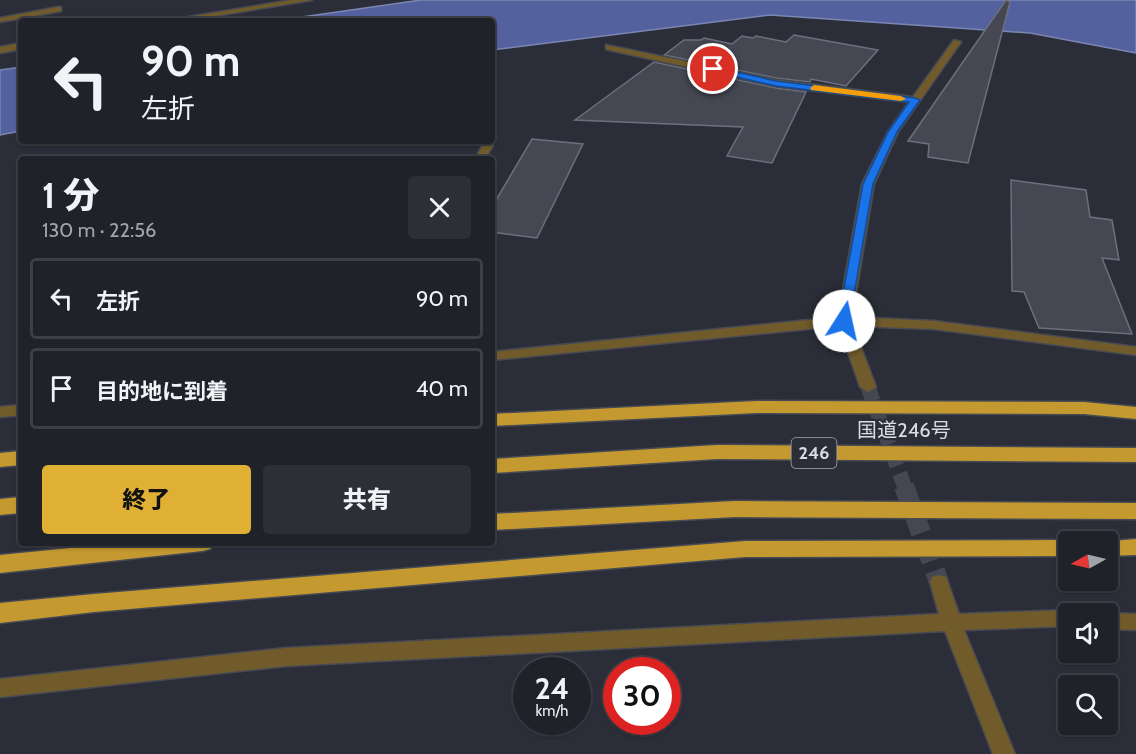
<!DOCTYPE html>
<html lang="ja">
<meta charset="utf-8">
<style>
body{margin:0;font-family:Cabin,"Noto Sans JP",sans-serif;background:#2d2f36;color:#f1f3f6;height:100vh;display:flex;flex-direction:column;font-size:22px;white-space:nowrap}
*{box-sizing:border-box;margin:0}
p{font-size:20px;color:#a2a4a8}
.icon{flex:none;width:33px;height:33px;fill:none;stroke:currentColor;stroke-width:2;stroke-linecap:round;stroke-linejoin:round}
.map{position:relative;flex:1;overflow:hidden}
.side{position:absolute;left:18px;top:156px;width:477px;height:390px;display:flex;flex-direction:column;background:#20222a;border-radius:6px;box-shadow:0 2px 4px #0004,0 0 0 2px #3d3f47}
.side>*{flex:none}
.top-card{position:absolute;left:18px;top:18px;width:477px;height:126px;border-radius:6px;box-shadow:0 2px 4px #0004,0 0 0 2px #3d3f47;background:#20222a;color:#f1f3f6;overflow:hidden}
.needle{width:39px;rotate:262deg}
.fabs{position:absolute;left:1058px;top:531px;display:grid;gap:12px}
.fabs a{display:grid;place-items:center;width:60px;height:60px;border-radius:6px;background:#20222a;box-shadow:0 2px 4px #0004,0 0 0 2px #3d3f47;font-size:30px}
.speed{position:absolute;left:513px;top:657px;display:flex;gap:12px;font-size:30px;font-weight:700;text-align:center}
.speed>*{display:grid;place-content:center;width:78px;height:78px;border-radius:50%;background:#20222a;box-shadow:0 2px 4px #0004,0 0 0 2px #3d3f47;line-height:1}
.speed small{font-size:15px;font-weight:400}
.speed .limit{border:9px solid #d22;background:#fff;color:#111}
.pin{position:absolute;display:grid;place-items:center;width:51px;height:51px;color:#fff;margin:-26px;border:3px solid #fff;border-radius:50%;box-shadow:0 2px 6px #0007}
.me{position:absolute;width:66px;margin:-33px;rotate:10deg;stroke-linejoin:round;filter:drop-shadow(0 0 4px #0008)}
.turn{display:flex;align-items:center;gap:21px;height:126px;padding:0 24px;font-size:27px}
.turn .icon{width:78px;height:78px;stroke-width:2.5}
.turn b{display:block;font-size:42px;line-height:51px}
.round{display:grid;place-items:center;flex:none;width:63px;height:63px;border-radius:6px;background:#2d2f36}
.headline{display:flex;align-items:center;justify-content:space-between;height:102px;padding:0 24px}
h1{font-size:36px;font-weight:800;line-height:45px}
.button{display:flex;gap:12px;margin-top:auto;padding:12px 24px}
.button a{flex:1;height:69px;border-radius:6px;background:#e0b034;color:#111;font-size:24px;font-weight:800;line-height:69px;text-align:center}
.button a+a{background:#2d2f36;color:#f1f3f6}
ul{padding:0;list-style:none}
li{display:flex;align-items:center;gap:18px;height:81px;margin:0 12px 9px;padding:0 12px;border:3px solid #3d3f47;border-radius:6px}
li div{flex:1}
li b{display:block;font-size:22px}
li em{font-style:normal}
.map>svg:first-child{display:block}
.water{fill:#54619f;stroke:#7c86b3;stroke-width:1.5}
.building{fill:#454853;stroke:#6d707c;stroke-width:1.5}
.lines{fill:none;stroke-linecap:round;stroke-linejoin:round}
.street-tunnel-far1{stroke:#454852;stroke-width:15;stroke-dasharray:15 8;stroke-linecap:butt}
.street-tunnel{stroke:#454852;stroke-width:20;stroke-dasharray:20 10;stroke-linecap:butt}
.street-casing{stroke:#474a53;stroke-width:3}
.highway-casing{stroke:#474a53;stroke-width:3}
.street{fill:#715b2b;fill-rule:evenodd}
.highway{fill:#c39930;fill-rule:evenodd}
.route{fill:#1a73e8;stroke:#114b97;stroke-width:1.5}
.slow{fill:#f59e0b}
.labels{text-anchor:middle;dominant-baseline:central;stroke-width:4.5;stroke-linejoin:round;paint-order:stroke}
.shield{fill:#2b2e38;stroke:#a6a8b0;stroke-width:1.5}
.shield-label{font-size:18px;font-weight:bold;fill:#dadce3}
.street-label{font-size:20px;fill:#dadce3;stroke:#2b2e38}
</style>
<div class="map">
<svg width="1136" height="754" viewBox="0 0 1136 754">
<rect width="100%" height="100%" fill="#2b2e38"/>
<path class="water" d="M421 0H1136V53L1030 33 770 15 492 50V21H274Z
M21 67V131L0 135V70Z"/>
<path class="building" d="M1006 0 1010 2 968 163 928 157 929 144 908 141Z
M794 35 878 50 846 86 811 79 810 82 776 78 664 55 684 40H701L704 38 732 44 742 36 753 38 756 36 786 42Z
M654 62 776 88 806 92 772 163 727 156 743 127 575 120Z
M532 139 583 144 537 238 492 232V207Z
M1011 180 1086 190 1090 217 1112 220 1119 260 1102 258 1132 334 1039 328 1024 292 1012 291Z"/>
<g class="lines">
<path class="street-tunnel-far1" d="M868 387 905 488"/>
<path class="street-tunnel" d="M904 486 939 582"/>
<defs>
<path id="street" d="M292 0H312L184 21H164Z
M58 7H61V11L0 22V18Z
M954 40 961 42 898 132 874 184 852 317 934 321 1136 347V355L934 329 853 326 876 387 868 392 860 387 839 326 492 360V352L838 317 862 184 888 132 909 102 776 86 609 50 606 49V45L776 80 913 97Z
M21 43V49L0 53V47Z
M488 142 493 145 485 159H475L484 143Z
M21 405V415L0 417V407Z
M939 575 946 577 959 614 1068 610 1076 614H1068V626L964 630 1015 754H993L945 631 286 666 0 697V679L286 648 939 614 930 582 932 577Z
M1107 613 1136 614V630L1107 629Z"/>
<path id="highway" d="M756 401 1084 402 1136 407V419L1084 414 756 413 492 426V414Z
M717 445 1136 448V462L717 459 492 473V459Z
M21 451V465L0 467V453Z
M21 497V513L0 515V499Z
M735 501 1136 503V519L735 517 492 530V514Z
M1136 539V555L1107 556V542H1101Z
M1068 540 1074 542H1068V556L745 557 94 612 0 623V603L94 594 745 541Z
M121 543H213L210 549 202 551 0 573V555Z"/>
</defs>
<use href="#street" class="street-casing"/>
<use href="#highway" class="highway-casing"/>
<use href="#street" class="street"/>
<use href="#highway" class="highway"/>
</g>
<path class="route" d="M713 67 776 81 915 98 920 100 897 132 873 184 849 324 844 325 838 321 863 184 888 132 909 102 776 86 710 71V68Z"/>
<path class="slow" d="M814 85 901 96 906 99 901 101 811 90 810 88Z"/>
<g class="labels">
<rect class="shield" x="791.5" y="438" width="45" height="30" rx="4.5"/>
<g class="shield-label">
<text x="814" y="453">246</text>
</g>
<g class="street-label">
<text x="904" y="430">国道246号</text>
</g>
</g>
</svg>
<div class="fabs">
<a><svg class="needle" viewBox="-14 -14 28 28"><path d="M0-13l5 13h-10z" fill="#e53935"/><path d="M0 13l5-13h-10z" fill="#a2a4a8"/></svg></a>
<a><svg class="icon" aria-label="sound" viewBox="0 0 24 24"><path d="M4 9h4l5-4v14l-5-4H4zM17 9q2 3 0 6"/></svg></a>
<a><svg class="icon" aria-label="search" viewBox="0 0 24 24"><circle cx="10" cy="10" r="6"/><path d="M15 15l6 6"/></svg></a>
</div>
<div class="speed"><div>24<small>km/h</small></div><div class="limit">30</div></div>
<div class="pin" style="left:713px;top:69px;background:#d93025"><svg class="icon" aria-label="arrive" viewBox="0 0 24 24"><path d="M6 21V4h12l-3 4 3 4H6"/></svg></div>
<svg class="me" style="left:844px;top:321px" viewBox="-20 -20 40 40"><circle r="19" fill="#fff"/><path d="M0-13L10 11 0 6-10 11z" fill="#1a73e8"/></svg>
<div class="top-card">
<div class="turn"><svg class="icon" aria-label="left" viewBox="0 0 24 24"><path d="M17 20v-9H6M10 6l-5 5 5 5"/></svg><div><b>90 m</b>左折</div></div>
</div>
<section class="side">
<div class="headline"><div><h1>1 分</h1><p>130 m · 22:56</p></div><a class="round"><svg class="icon" aria-label="close" viewBox="0 0 24 24"><path d="M6 6l12 12M18 6L6 18"/></svg></a></div>
<ul>
<li><svg class="icon" aria-label="left" viewBox="0 0 24 24"><path d="M17 20v-9H6M10 6l-5 5 5 5"/></svg><div><b>左折</b></div><em>90 m</em></li>
<li><svg class="icon" aria-label="arrive" viewBox="0 0 24 24"><path d="M6 21V4h12l-3 4 3 4H6"/></svg><div><b>目的地に到着</b></div><em>40 m</em></li>
</ul>
<div class="button"><a>終了</a><a>共有</a></div>
</section>
</div>
